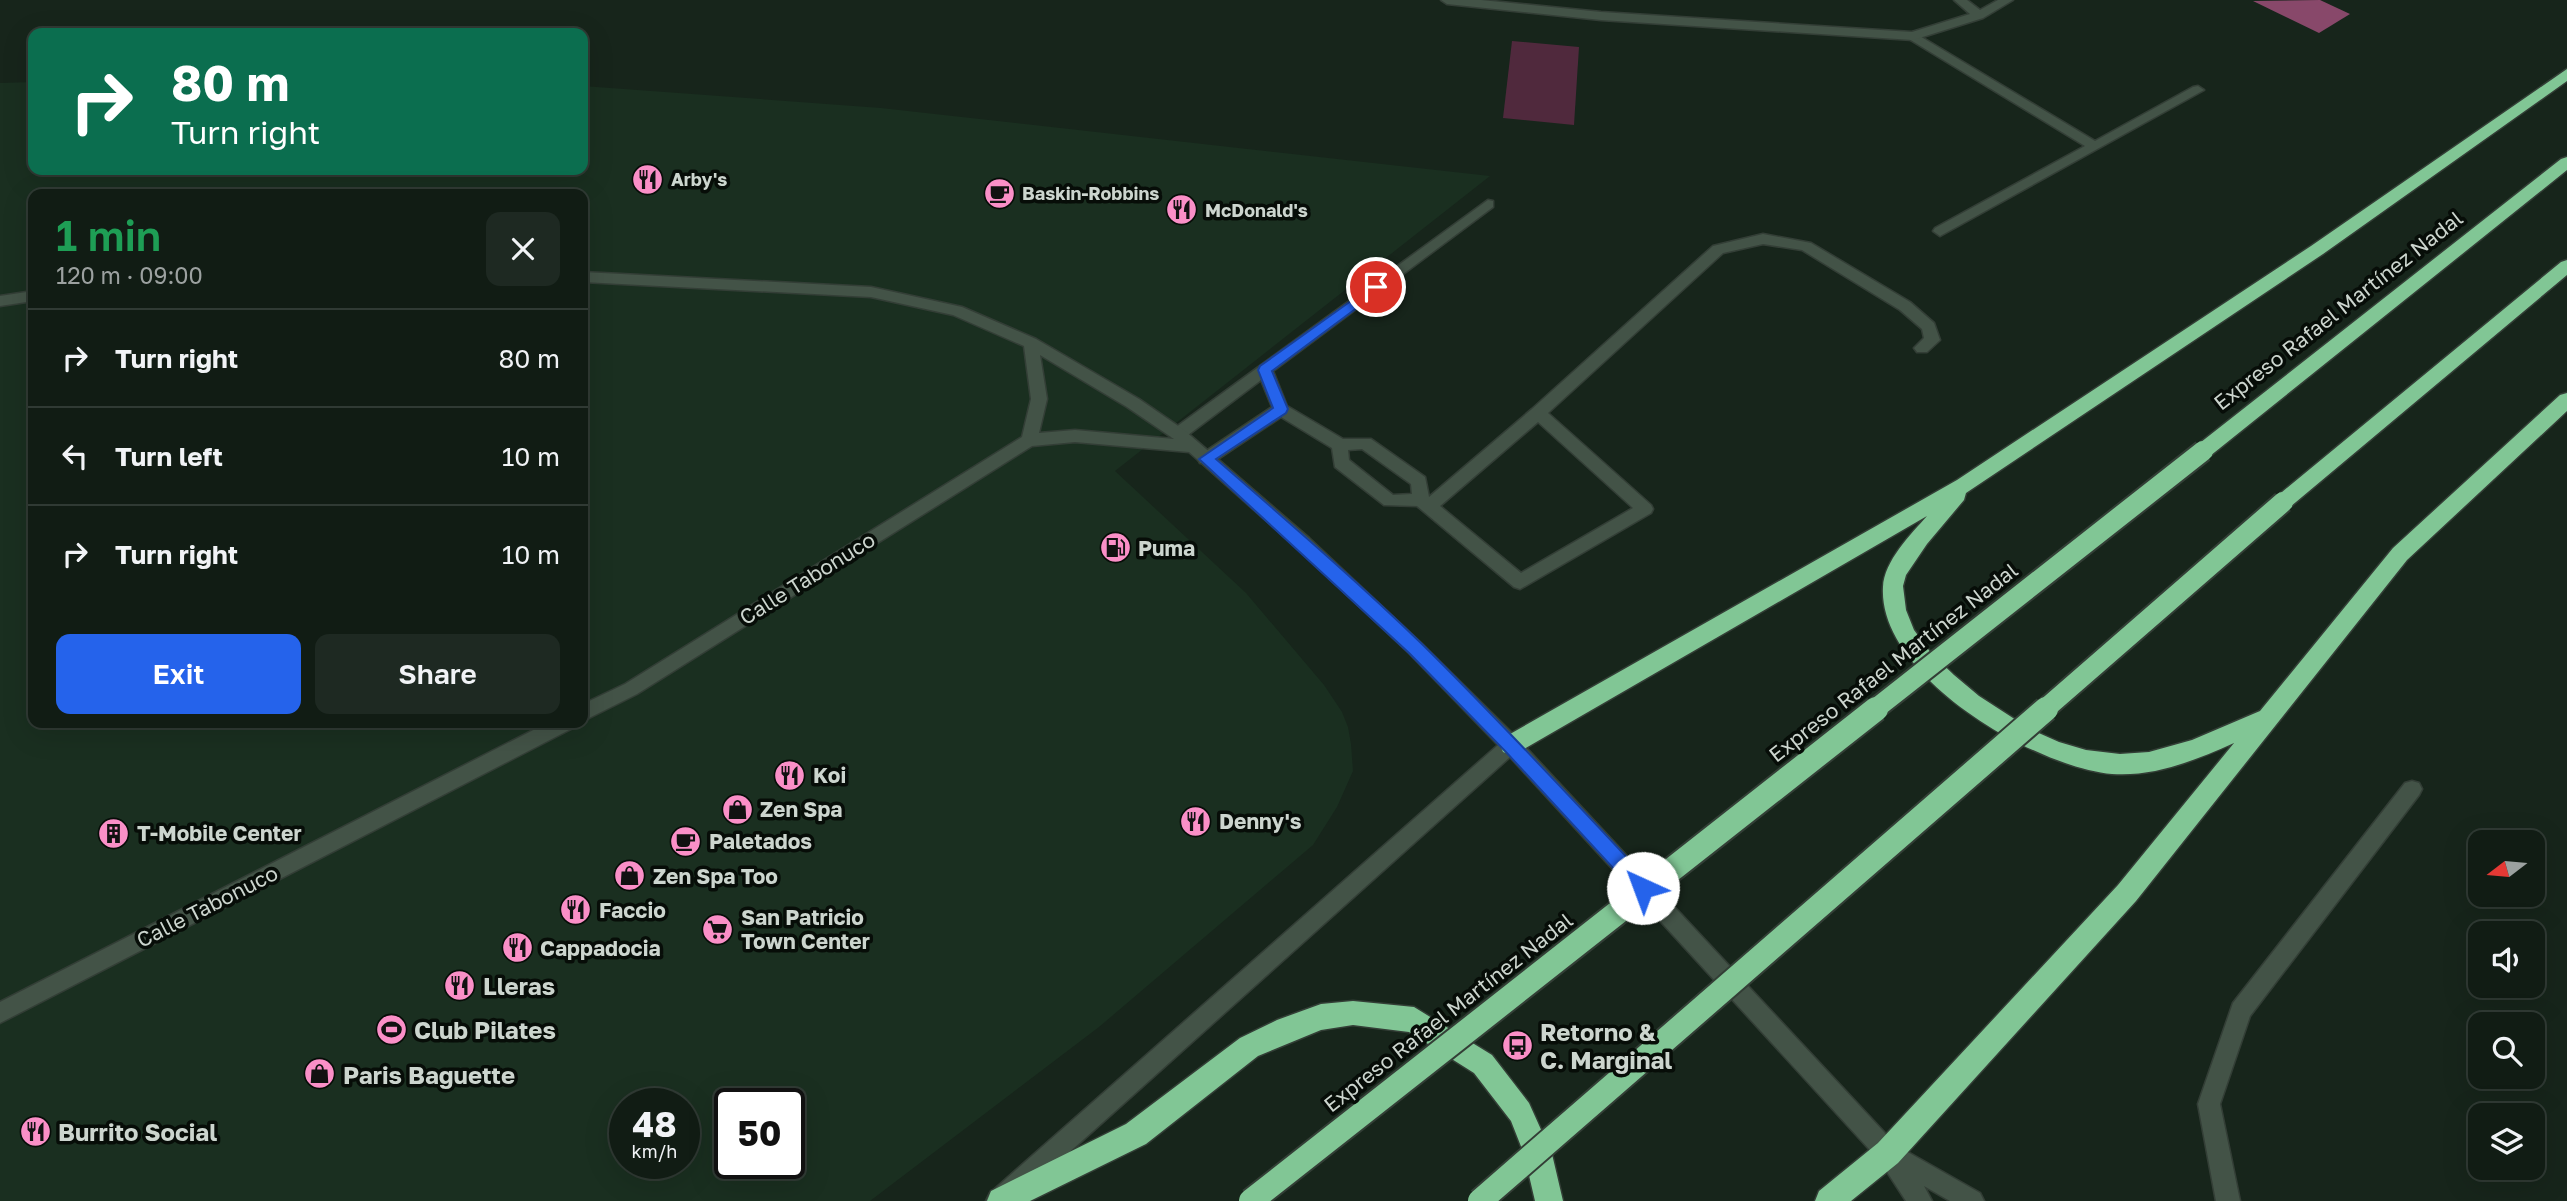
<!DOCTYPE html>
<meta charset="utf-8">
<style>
body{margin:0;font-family:"Golos Text",sans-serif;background:#1e2922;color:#f1f3f6;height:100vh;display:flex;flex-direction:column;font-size:26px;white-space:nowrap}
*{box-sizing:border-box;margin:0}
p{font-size:23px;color:#9ca1a0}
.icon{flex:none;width:38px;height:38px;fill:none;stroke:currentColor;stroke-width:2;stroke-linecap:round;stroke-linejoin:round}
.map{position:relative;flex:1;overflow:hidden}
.side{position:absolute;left:28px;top:189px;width:560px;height:539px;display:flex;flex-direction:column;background:#111c14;border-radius:14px;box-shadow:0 7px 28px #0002,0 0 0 2px #303a34}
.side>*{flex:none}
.guide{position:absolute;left:28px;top:28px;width:560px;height:147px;border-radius:14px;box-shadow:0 7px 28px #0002,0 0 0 2px #303a34;background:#0b6e4f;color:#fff;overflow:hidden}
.needle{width:46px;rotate:254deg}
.buttons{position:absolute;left:2468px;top:830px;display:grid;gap:14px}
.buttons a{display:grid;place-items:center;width:77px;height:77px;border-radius:14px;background:#111c14;box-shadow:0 7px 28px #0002,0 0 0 2px #303a34;font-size:35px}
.speed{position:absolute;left:609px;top:1088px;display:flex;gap:14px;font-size:35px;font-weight:700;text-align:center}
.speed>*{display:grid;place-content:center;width:91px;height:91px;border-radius:50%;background:#111c14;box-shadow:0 7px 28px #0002,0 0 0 2px #303a34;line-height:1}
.speed small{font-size:18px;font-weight:400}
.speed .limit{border:4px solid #111;border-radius:10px;background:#fff;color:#111}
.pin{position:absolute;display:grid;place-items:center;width:60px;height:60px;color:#fff;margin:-30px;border:4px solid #fff;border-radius:50%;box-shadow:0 2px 7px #0007}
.me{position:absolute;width:77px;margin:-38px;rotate:317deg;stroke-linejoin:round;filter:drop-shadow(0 0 5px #0008)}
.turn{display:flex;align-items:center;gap:24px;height:147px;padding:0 28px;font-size:32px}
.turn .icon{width:91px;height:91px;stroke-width:2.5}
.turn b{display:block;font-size:49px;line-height:60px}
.round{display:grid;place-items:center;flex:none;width:74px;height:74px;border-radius:14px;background:#1e2922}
.summary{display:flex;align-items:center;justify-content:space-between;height:119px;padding:0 28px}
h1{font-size:42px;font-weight:600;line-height:52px;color:#1e9e55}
.button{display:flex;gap:14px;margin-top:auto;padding:14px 28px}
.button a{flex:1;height:80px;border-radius:14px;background:#2563eb;color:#fff;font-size:28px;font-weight:600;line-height:80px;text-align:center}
.button a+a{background:#1e2922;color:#f1f3f6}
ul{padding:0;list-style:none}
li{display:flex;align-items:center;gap:21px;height:98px;padding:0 28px;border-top:2px solid #303a34}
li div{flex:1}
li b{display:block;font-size:26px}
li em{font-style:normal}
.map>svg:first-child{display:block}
.built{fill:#1a2f20;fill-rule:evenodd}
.green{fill:#50293d}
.water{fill:#88486a}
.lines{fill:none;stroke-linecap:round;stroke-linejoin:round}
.lane-casing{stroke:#333e36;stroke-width:3}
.street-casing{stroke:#333e36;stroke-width:3}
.secondary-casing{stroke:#333e36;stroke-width:3}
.highway-casing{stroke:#333e36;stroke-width:3}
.lane{fill:#435347;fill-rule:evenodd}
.street{fill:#435347;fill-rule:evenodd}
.secondary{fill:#435347;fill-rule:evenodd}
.highway{fill:#81c695;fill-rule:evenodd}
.highway-bridge-far1-casing{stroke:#333e36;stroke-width:24;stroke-linecap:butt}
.highway-bridge-casing{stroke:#333e36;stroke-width:28;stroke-linecap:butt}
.highway-bridge-far1{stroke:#81c695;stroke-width:20}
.highway-bridge{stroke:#81c695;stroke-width:24}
.route{fill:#2563eb;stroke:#184099;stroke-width:2}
.labels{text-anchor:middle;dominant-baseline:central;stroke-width:7;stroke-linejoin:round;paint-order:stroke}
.far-poi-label{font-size:18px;font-weight:bold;fill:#ccd5ce;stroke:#070d08;text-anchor:start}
.street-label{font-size:21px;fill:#ccd5ce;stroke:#070d08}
.poi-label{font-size:21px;font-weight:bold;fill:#ccd5ce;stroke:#070d08;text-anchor:start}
.near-poi-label{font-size:24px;font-weight:bold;fill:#ccd5ce;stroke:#070d08;text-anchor:start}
</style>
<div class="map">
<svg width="2567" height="1201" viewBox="0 0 2567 1201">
<rect width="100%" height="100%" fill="#17251b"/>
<path class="built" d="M33 82V170H583V86L881 108 1490 176 1115 471 1246 593 1324 685 1342 712 1348 727 1351 744 1353 771 1337 807 1313 845 1099 1027 870 1201H0V83ZM33 194H583V723H33ZM625 1104H684V1164H625ZM730 1104H789V1164H730Z"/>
<path class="green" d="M1512 41 1579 47 1574 125 1503 118Z"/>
<path class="water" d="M2320 0 2350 14 2319 33 2253 1Z"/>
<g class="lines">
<defs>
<path id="lane" d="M1913 32 2095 141 2193 87 2198 86 2204 90 1940 236 1933 231 1935 228 2085 146 1909 39 1907 36Z
M1488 200 1493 201V207L1273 371 1287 406 1343 439H1371L1425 477 1429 497 1532 409 1713 246 1763 234 1811 243 1910 302 1934 323 1940 340 1927 352H1917L1914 348 1924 338 1922 329 1900 310 1802 250 1763 244 1723 253 1548 413 1651 505 1653 509 1651 513 1520 589 1514 587 1417 506 1384 505 1335 467 1332 448 1281 417 1212 463H1200L1198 459 1200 455 1272 407 1261 380 1184 438H1172L1170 434 1172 430ZM1538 422 1633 508 1521 573 1440 506ZM1362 449 1411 484 1412 494 1393 495 1349 460 1348 450Z
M2412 781 2419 783 2422 789 2419 795 2250 1016 2220 1104 2240 1201H2216L2198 1104 2233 1003 2405 783Z"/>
<path id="street" d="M1441 0H1481L1601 12 1912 32 1970 14 1954 0H1967L1980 10 1998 0H2013L1983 18 1913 40 1601 20 1447 4Z"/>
<path id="secondary" d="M583 272 871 287 962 307 1036 339 1139 399 1184 430 1309 538 1421 643 1518 739 1897 1146 1980 1193 1984 1201H1950L1924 1186 1932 1201H1906L1880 1161 1510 757 1015 1201H986L990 1193 1498 745 1409 653 1297 548 1189 452 1075 442 1032 446 637 694 583 721V704L625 684 1022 437 1031 399 1024 346 953 315 871 297 583 282ZM1040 355 1127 407 1174 439 1075 430 1039 433 1047 399Z
M33 291V301L0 306V296Z
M547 723H573L571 729 0 1023V1002Z"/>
<path id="highway" d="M2567 69V81L2323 254 1966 493 1964 500 1927 544 1906 575 1903 586 1906 610 1914 630 1931 653 1954 675 1979 696 2030 729 2059 742 2086 750 2120 754 2149 752 2192 740 2260 711 2393 548 2560 395 2567 393V411L2407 560 2136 901 1898 1163 1851 1201H1815L1819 1191 1878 1143 2118 885 2234 743C2196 760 2155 777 2112 774 2034 767 1878 676 1883 587 1884 561 1911 534 1927 516L1519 752 1511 755 1503 752 1500 745 1503 738 1957 480 2311 246Z
M2567 157V170L2210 456H2196L2193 451 2196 446 2561 159Z
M2567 260V275L2290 507 2283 510 2276 507 2273 502 2276 497 2561 262Z
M1353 1001 1414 1007 1492 1055 1529 1103 1552 1154 1563 1201H1535L1524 1154 1511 1121 1474 1073 1409 1032 1353 1025 1321 1030 1258 1056 1146 1144 1030 1201H987L991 1191 1126 1124 1240 1038 1277 1020 1321 1004Z"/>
</defs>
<use href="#lane" class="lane-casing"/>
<use href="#street" class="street-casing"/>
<use href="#secondary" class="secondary-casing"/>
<use href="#highway" class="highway-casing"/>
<use href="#lane" class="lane"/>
<use href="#street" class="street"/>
<use href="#secondary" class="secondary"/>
<use href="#highway" class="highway"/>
<defs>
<path id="highway-bridge-far1" d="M1874 710 2203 451
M2044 710 2283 502"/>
<path id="highway-bridge" d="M1251 1201 1876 709
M1480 1201 2046 709"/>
</defs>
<use href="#highway-bridge-far1" class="highway-bridge-far1-casing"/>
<use href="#highway-bridge" class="highway-bridge-casing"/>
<use href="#highway-bridge-far1" class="highway-bridge-far1"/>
<use href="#highway-bridge" class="highway-bridge"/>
</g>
<path class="route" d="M1376 283 1381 284V290L1272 371 1288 409 1286 413 1216 459C1286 520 1356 580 1422 644 1500 721 1575 802 1650 882L1652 888 1650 894 1643 897 1637 894 1505 751 1409 653 1199 459 1273 408 1258 370 1260 366Z"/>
<defs>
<symbol id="restaurant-disc" viewBox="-11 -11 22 22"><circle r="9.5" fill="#fa8fc7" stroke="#070d08"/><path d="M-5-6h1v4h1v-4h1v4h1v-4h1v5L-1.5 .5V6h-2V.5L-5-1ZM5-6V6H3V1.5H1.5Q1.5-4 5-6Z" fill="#111"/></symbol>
<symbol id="cafe-disc" viewBox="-11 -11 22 22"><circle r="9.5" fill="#fa8fc7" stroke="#070d08"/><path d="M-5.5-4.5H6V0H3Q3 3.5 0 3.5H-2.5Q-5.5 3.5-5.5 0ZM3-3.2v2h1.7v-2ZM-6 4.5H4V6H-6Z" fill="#111"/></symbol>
<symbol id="fuel-disc" viewBox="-11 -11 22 22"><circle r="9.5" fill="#fa8fc7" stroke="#070d08"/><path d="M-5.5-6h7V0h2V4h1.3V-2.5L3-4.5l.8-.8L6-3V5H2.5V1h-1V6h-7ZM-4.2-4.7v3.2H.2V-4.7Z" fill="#111"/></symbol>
<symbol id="shop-disc" viewBox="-11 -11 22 22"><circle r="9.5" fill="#fa8fc7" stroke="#070d08"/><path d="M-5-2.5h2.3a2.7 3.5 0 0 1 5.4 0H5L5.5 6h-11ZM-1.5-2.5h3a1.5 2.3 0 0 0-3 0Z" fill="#111"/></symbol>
<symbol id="building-disc" viewBox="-11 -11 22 22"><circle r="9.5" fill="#fa8fc7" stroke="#070d08"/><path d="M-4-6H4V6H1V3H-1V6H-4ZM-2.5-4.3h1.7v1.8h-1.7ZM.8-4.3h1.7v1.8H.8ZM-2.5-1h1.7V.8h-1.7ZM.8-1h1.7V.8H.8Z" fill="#111"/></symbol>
<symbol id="supermarket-disc" viewBox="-11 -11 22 22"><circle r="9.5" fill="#fa8fc7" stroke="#070d08"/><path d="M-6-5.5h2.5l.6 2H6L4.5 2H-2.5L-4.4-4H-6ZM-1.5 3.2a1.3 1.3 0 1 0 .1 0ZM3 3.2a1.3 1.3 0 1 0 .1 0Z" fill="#111"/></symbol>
<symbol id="stadium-disc" viewBox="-11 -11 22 22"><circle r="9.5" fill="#fa8fc7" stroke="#070d08"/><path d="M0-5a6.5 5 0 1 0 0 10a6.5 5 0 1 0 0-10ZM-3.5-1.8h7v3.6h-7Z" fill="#111"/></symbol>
<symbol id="bus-disc" viewBox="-11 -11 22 22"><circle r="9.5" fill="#fa8fc7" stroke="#070d08"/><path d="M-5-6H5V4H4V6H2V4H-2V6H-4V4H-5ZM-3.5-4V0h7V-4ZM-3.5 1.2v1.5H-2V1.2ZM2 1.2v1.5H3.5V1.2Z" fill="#111"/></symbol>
</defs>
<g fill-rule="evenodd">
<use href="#restaurant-disc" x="630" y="162" width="35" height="35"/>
<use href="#cafe-disc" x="982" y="176" width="35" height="35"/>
<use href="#restaurant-disc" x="1164" y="192" width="35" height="35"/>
<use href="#fuel-disc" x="1098" y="530" width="35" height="35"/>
<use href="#restaurant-disc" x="772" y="758" width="35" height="35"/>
<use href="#shop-disc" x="720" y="792" width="35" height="35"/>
<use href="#restaurant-disc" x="1178" y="804" width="35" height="35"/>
<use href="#building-disc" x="96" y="816" width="35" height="35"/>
<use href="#cafe-disc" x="668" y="824" width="35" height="35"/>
<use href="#shop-disc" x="612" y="858" width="35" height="35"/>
<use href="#restaurant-disc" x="558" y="892" width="35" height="35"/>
<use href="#supermarket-disc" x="700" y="912" width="35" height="35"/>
<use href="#restaurant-disc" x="500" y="930" width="35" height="35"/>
<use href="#restaurant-disc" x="442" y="968" width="35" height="35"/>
<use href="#stadium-disc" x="374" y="1012" width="35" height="35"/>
<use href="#bus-disc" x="1500" y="1028" width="35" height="35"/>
<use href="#shop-disc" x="302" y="1056" width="35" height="35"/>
<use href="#restaurant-disc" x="18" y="1114" width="35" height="35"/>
</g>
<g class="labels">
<g class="far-poi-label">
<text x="671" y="179">Arby's</text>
<text x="1022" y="193">Baskin-Robbins</text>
<text x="1205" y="210">McDonald's</text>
</g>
<g class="street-label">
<text transform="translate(2338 310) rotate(-38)">Expreso Rafael Martínez Nadal</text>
<text transform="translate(807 578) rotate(-32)">Calle Tabonuco</text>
<text transform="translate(1893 662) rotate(-38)">Expreso Rafael Martínez Nadal</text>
<text transform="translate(207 906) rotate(-27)">Calle Tabonuco</text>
<text transform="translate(1448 1012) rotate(-38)">Expreso Rafael Martínez Nadal</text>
</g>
<g class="poi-label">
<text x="1138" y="548">Puma</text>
<text x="813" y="775">Koi</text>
<text x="760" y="809">Zen Spa</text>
<text x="1219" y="821">Denny's</text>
<text x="137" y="833">T-Mobile Center</text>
<text x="709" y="841">Paletados</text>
<text x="653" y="876">Zen Spa Too</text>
<text x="599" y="910">Faccio</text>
<text x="741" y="917">San Patricio<tspan x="741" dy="24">Town Center</tspan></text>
<text x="540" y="948">Cappadocia</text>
</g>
<g class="near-poi-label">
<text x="483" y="985">Lleras</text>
<text x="414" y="1029">Club Pilates</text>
<text x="1540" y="1031">Retorno &amp;<tspan x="1540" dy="28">C. Marginal</tspan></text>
<text x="343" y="1074">Paris Baguette</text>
<text x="58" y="1131">Burrito Social</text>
</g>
</g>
</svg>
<div class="buttons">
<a><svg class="needle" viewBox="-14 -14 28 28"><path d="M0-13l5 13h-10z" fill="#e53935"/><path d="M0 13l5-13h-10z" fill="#9ca1a0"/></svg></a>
<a><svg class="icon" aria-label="sound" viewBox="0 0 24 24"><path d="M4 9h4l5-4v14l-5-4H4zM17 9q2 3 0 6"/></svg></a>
<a><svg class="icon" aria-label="search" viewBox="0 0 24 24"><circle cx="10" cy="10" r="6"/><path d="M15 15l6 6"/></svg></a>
<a><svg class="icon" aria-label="layers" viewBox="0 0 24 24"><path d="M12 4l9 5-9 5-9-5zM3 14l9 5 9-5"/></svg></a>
</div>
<div class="speed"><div>48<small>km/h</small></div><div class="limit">50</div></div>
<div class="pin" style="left:1376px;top:287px;background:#d93025"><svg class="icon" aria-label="arrive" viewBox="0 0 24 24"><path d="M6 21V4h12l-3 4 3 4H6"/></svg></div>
<svg class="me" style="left:1643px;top:888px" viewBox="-20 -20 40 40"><circle r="19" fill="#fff"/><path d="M0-13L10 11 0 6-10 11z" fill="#2563eb"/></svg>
<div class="guide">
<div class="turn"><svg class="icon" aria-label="right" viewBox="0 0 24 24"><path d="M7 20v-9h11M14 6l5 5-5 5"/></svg><div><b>80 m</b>Turn right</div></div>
</div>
<section class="side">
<div class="summary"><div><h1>1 min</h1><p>120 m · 09:00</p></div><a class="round"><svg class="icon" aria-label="close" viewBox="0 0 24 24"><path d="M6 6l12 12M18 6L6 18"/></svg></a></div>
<ul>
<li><svg class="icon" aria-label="right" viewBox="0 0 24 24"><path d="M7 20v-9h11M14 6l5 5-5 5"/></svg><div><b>Turn right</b></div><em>80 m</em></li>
<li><svg class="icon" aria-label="left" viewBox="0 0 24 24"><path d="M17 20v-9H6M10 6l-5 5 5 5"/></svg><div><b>Turn left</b></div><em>10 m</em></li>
<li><svg class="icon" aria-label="right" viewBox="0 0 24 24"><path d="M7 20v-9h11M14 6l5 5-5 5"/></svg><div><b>Turn right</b></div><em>10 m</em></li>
</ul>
<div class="button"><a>Exit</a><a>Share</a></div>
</section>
</div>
